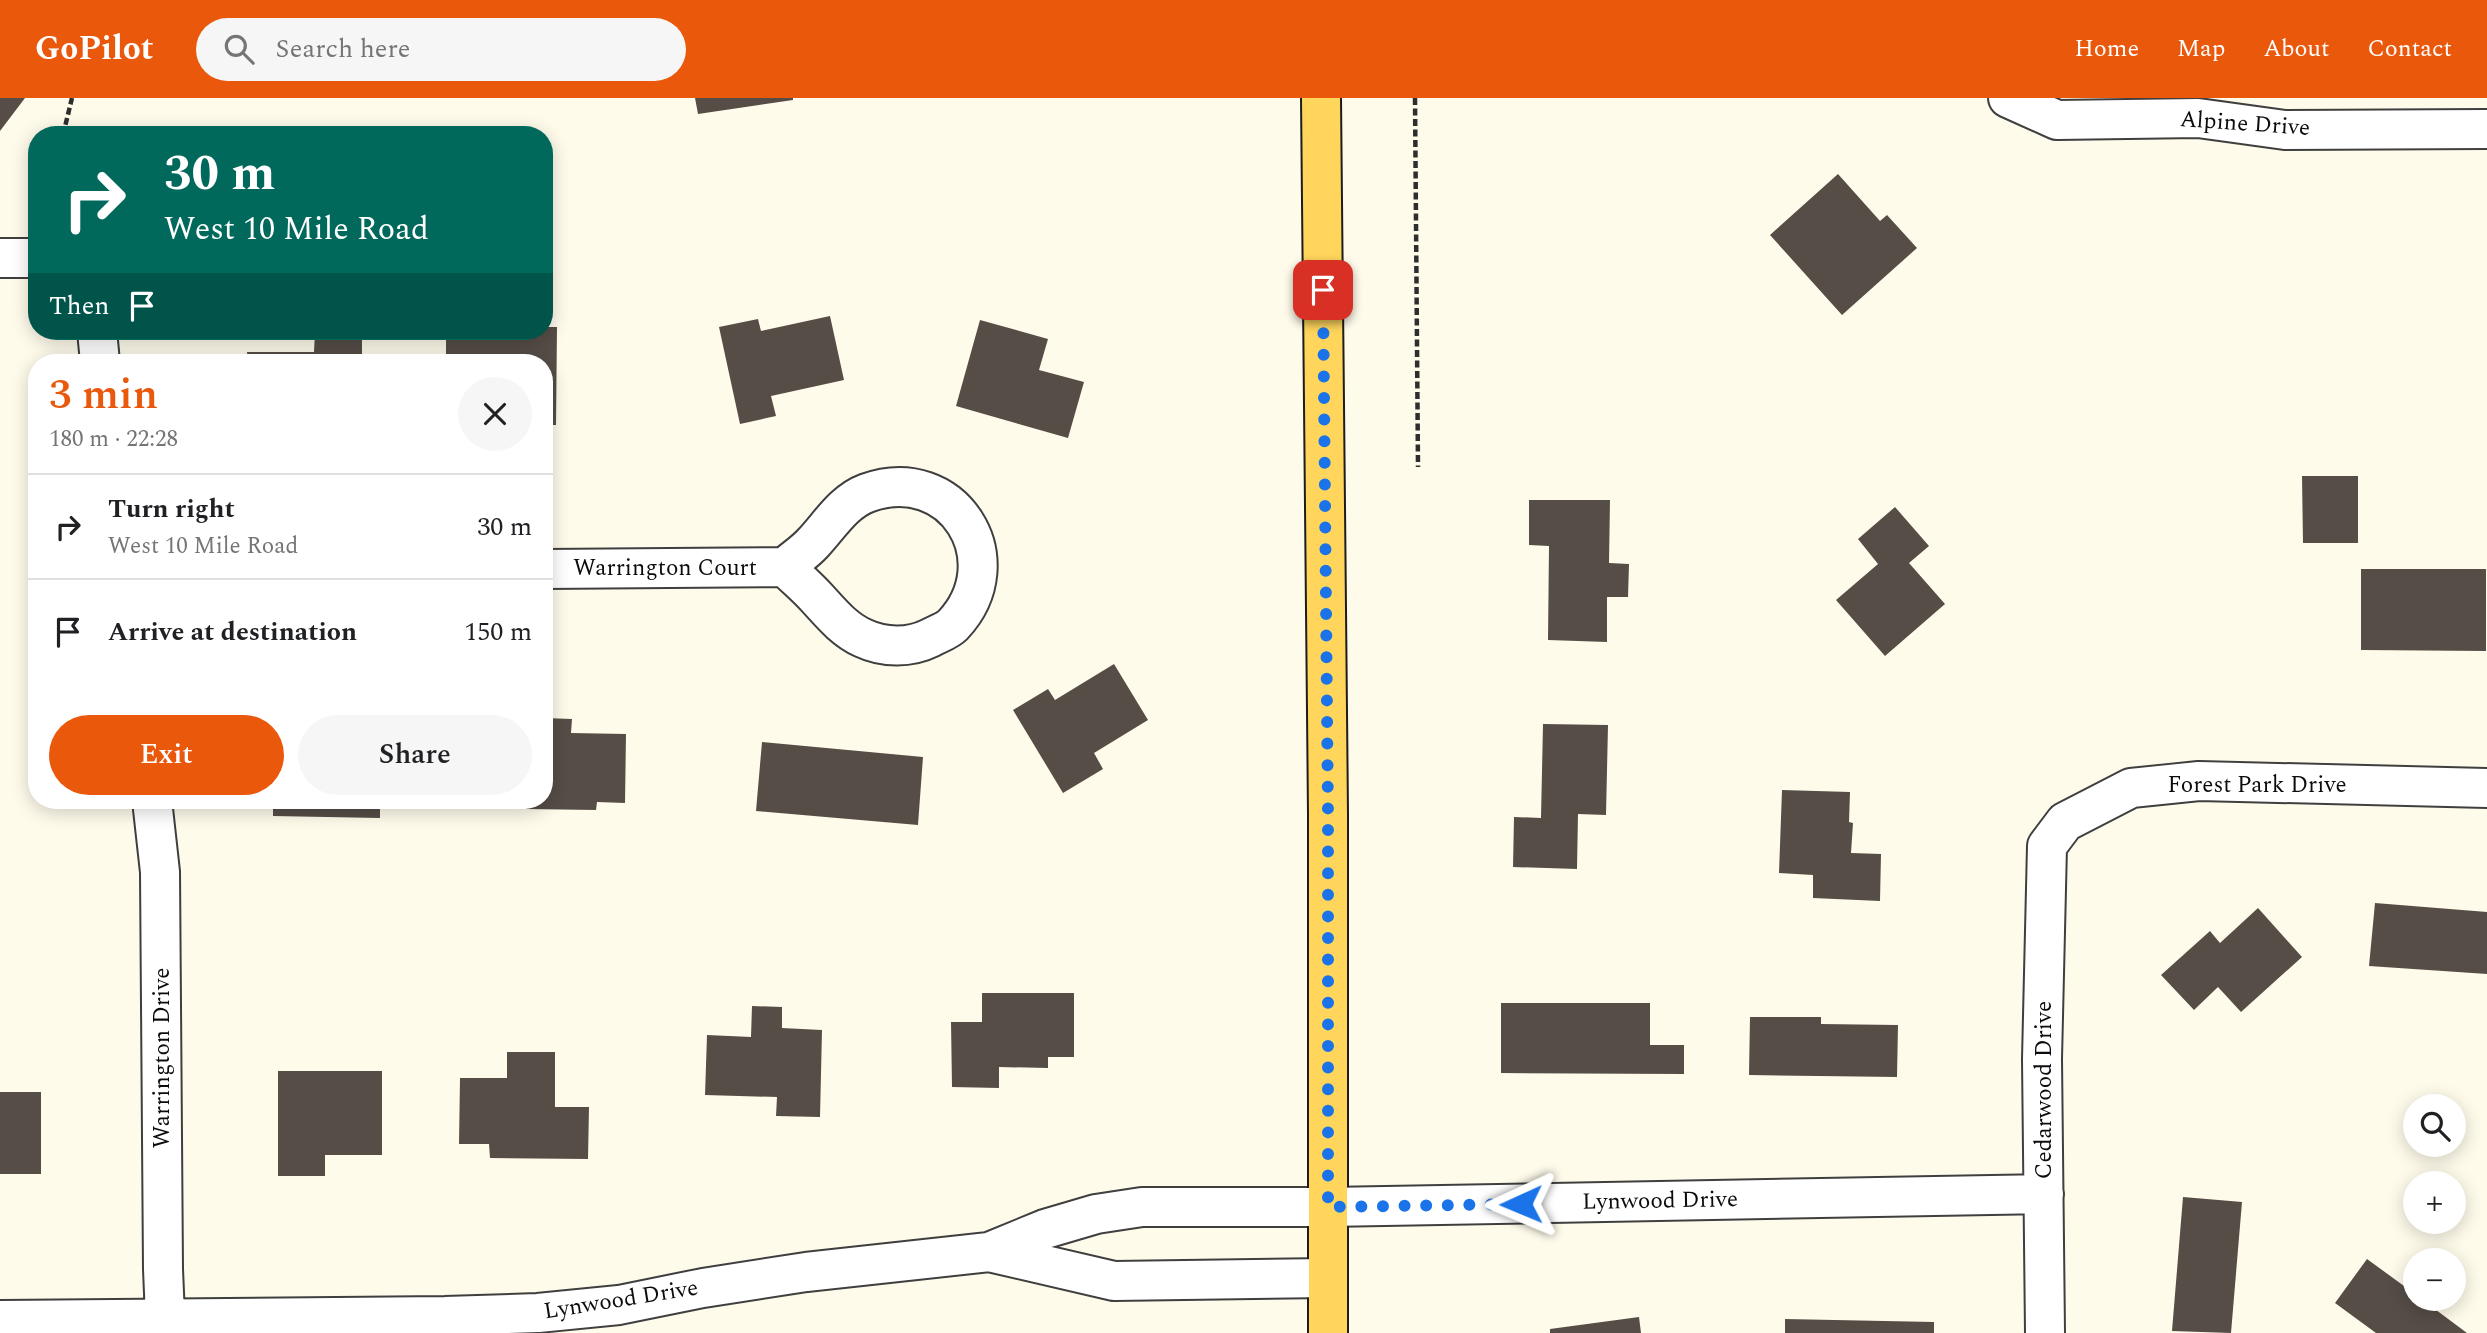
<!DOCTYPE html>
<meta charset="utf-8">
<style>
body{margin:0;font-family:Spectral,serif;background:#f6f6f6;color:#202124;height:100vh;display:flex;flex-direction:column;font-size:26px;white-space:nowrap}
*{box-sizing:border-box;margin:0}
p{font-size:23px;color:#757577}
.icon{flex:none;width:38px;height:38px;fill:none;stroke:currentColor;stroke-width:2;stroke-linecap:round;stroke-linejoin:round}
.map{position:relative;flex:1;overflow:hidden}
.details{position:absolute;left:28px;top:256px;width:525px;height:455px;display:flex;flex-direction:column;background:#fff;border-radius:28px;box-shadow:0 4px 18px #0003}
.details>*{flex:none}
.banner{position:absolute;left:28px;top:28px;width:525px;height:214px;border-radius:28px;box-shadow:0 4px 18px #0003;background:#00695c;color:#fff;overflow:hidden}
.fabs{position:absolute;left:2403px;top:996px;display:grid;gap:14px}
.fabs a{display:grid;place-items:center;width:63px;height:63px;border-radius:50%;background:#fff;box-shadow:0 4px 18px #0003;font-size:35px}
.pin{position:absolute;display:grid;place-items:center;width:60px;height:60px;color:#fff;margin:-30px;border-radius:14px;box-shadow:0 4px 10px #0006}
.me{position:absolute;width:77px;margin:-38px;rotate:269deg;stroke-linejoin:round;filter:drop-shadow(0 0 5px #0008)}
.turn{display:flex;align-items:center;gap:24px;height:147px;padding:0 21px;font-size:32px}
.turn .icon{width:91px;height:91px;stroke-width:2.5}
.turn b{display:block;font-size:49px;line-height:60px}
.then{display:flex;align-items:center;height:66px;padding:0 21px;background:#0003;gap:14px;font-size:26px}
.round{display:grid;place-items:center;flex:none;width:74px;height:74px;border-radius:37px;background:#f6f6f6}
.summary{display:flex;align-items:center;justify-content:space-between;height:119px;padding:0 21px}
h1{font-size:42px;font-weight:600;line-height:52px;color:#ea580c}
.cta{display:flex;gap:14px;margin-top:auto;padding:14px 21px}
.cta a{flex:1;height:80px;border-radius:42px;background:#ea580c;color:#fff;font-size:28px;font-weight:600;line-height:80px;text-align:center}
.cta a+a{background:#f6f6f6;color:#202124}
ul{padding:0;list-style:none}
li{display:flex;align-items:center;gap:21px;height:105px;padding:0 21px;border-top:2px solid #e0e0e0}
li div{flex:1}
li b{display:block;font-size:26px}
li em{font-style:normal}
header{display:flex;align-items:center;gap:42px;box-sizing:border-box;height:98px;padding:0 35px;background:#ea580c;color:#fff}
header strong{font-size:33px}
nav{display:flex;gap:38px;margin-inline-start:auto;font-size:24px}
.search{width:490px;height:63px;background:#f6f6f6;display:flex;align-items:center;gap:18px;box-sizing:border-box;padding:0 24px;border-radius:38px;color:#757577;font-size:26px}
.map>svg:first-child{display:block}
.building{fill:#564d47}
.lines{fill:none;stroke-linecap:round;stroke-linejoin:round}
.minor-casing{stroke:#3f3f3f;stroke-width:42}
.major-casing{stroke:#1d1d1d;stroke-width:42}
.path{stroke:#2e2e2e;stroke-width:4.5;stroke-dasharray:7 3.5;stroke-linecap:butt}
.minor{stroke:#fff;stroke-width:38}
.major{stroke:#ffd55b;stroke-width:38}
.route{stroke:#1a73e8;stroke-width:12;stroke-dasharray:0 21.6}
.labels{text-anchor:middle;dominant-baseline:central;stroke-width:7;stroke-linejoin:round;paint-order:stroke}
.street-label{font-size:23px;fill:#0c0c0c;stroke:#fff}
</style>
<header>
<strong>GoPilot</strong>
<div class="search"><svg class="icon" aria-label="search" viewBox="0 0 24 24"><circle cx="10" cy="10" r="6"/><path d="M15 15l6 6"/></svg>Search here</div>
<nav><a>Home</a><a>Map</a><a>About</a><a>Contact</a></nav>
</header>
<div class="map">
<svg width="2487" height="1235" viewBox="0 0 2487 1235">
<rect width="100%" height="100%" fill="#fffbeb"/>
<path class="building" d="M0 0H25L0 33Z
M695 0H793V2L698 16Z
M1838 76 1880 123 1887 117 1917 150 1842 217 1770 137Z
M830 218 844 282 771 298 776 318 740 326 719 229 758 221 761 233Z
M980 222 1048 241 1039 272 1084 284 1068 340 956 308Z
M544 229H557L556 327H544V264H446V233H544Z
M315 233H362V264H248L247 254H314Z
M2302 378H2358V445H2303Z
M1529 402H1610L1609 465 1629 466 1628 499H1607V544L1548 542 1549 448 1529 447Z
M1895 409 1929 448 1909 465 1945 506 1885 558 1836 502 1878 466 1858 441Z
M2361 471H2486V553L2361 552Z
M1114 566 1148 622 1094 655 1103 671 1063 695 1013 612 1048 591 1055 602Z
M544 620 572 621 571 635 626 636 625 705 597 704 596 712 526 711 527 702H544Z
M1543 626 1608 627 1606 717 1578 716 1577 771 1513 769 1514 719 1541 720Z
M762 644 923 659 918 727 756 713Z
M1782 692 1850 694 1849 724 1853 725 1851 755 1881 756 1880 803 1813 800V777L1779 775Z
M273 702H380V720L273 718Z
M2375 805 2487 814V876L2369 868Z
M2258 810 2302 859 2241 914 2218 889 2194 912 2161 877 2210 833 2220 845Z
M982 895H1074V959H1048V970L999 969V990L952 989 951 924H982Z
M1501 905H1650V947H1684V976L1501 975Z
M752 908 782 909V930L822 932 820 1019 776 1018 777 999 705 997 707 937 751 939Z
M1750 919H1821V926L1898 927 1897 979 1749 977Z
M507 954H555V1009H589L588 1061 490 1060 489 1046H459L460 980H507Z
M278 973H382V1057H325V1078H278Z
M0 994H41V1076H0Z
M2183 1099 2242 1104 2231 1235 2172 1233Z
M2367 1161 2415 1196V1200H2420L2467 1235H2376L2335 1205Z
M1639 1219 1641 1235H1550V1231Z
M1785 1221 1934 1224V1235H1785Z"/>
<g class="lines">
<defs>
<path id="minor" d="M2008 0 2057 22 2198 20 2285 32 2487 31
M0 160H37
M97 233 100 264
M544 471 785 469C794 461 805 454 813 445 830 427 843 404 867 395 953 364 1014 462 953 527 947 533 937 536 930 540 910 550 884 550 863 540 843 531 830 514 816 499 806 488 795 479 785 469
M152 702 160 774 163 1171 165 1219
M989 1154 1114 1183 1328 1180
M0 1222 445 1218 538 1215 619 1207 703 1190 806 1174 989 1154 1045 1131 1096 1116 1142 1109H1328L2044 1096
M2045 1235 2042 961 2047 748 2065 724 2131 690 2199 683 2487 690"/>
<path id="major" d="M1321 0 1328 716V1235"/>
</defs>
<use href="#minor" class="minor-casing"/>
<use href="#major" class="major-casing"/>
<path class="path" d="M1415 0 1418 369
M63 37 72 0"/>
<use href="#minor" class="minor"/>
<use href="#major" class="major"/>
</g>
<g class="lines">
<path class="route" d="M1323 192 1328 716V1109L1521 1106"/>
</g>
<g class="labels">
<g class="street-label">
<text transform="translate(2245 26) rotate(4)">Alpine Drive</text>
<text x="665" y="470">Warrington Court</text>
<text x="2257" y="687">Forest Park Drive</text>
<text transform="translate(162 960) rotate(-90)">Warrington Drive</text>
<text transform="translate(2044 992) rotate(-90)">Cedarwood Drive</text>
<text transform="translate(1660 1103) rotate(-1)">Lynwood Drive</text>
<text transform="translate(621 1202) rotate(-9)">Lynwood Drive</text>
</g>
</g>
</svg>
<div class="fabs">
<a><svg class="icon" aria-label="search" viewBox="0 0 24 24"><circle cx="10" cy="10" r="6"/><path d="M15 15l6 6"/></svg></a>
<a>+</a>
<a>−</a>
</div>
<div class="pin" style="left:1323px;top:192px;background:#d93025"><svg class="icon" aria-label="arrive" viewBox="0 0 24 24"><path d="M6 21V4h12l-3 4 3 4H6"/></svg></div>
<svg class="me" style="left:1521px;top:1106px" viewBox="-20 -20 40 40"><path d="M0-17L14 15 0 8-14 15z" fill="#1a73e8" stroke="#fff" stroke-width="4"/></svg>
<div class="banner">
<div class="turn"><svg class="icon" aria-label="right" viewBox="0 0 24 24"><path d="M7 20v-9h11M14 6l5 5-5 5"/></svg><div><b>30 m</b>West 10 Mile Road</div></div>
<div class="then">Then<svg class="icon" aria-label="arrive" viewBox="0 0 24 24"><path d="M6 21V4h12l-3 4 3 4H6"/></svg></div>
</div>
<section class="details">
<div class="summary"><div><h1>3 min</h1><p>180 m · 22:28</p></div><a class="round"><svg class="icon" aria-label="close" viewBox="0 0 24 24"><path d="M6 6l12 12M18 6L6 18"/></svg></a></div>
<ul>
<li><svg class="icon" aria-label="right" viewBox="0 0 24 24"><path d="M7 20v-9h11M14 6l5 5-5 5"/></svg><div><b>Turn right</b><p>West 10 Mile Road</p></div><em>30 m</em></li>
<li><svg class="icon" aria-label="arrive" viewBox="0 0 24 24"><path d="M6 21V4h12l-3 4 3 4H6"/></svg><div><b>Arrive at destination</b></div><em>150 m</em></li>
</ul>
<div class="cta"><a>Exit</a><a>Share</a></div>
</section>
</div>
